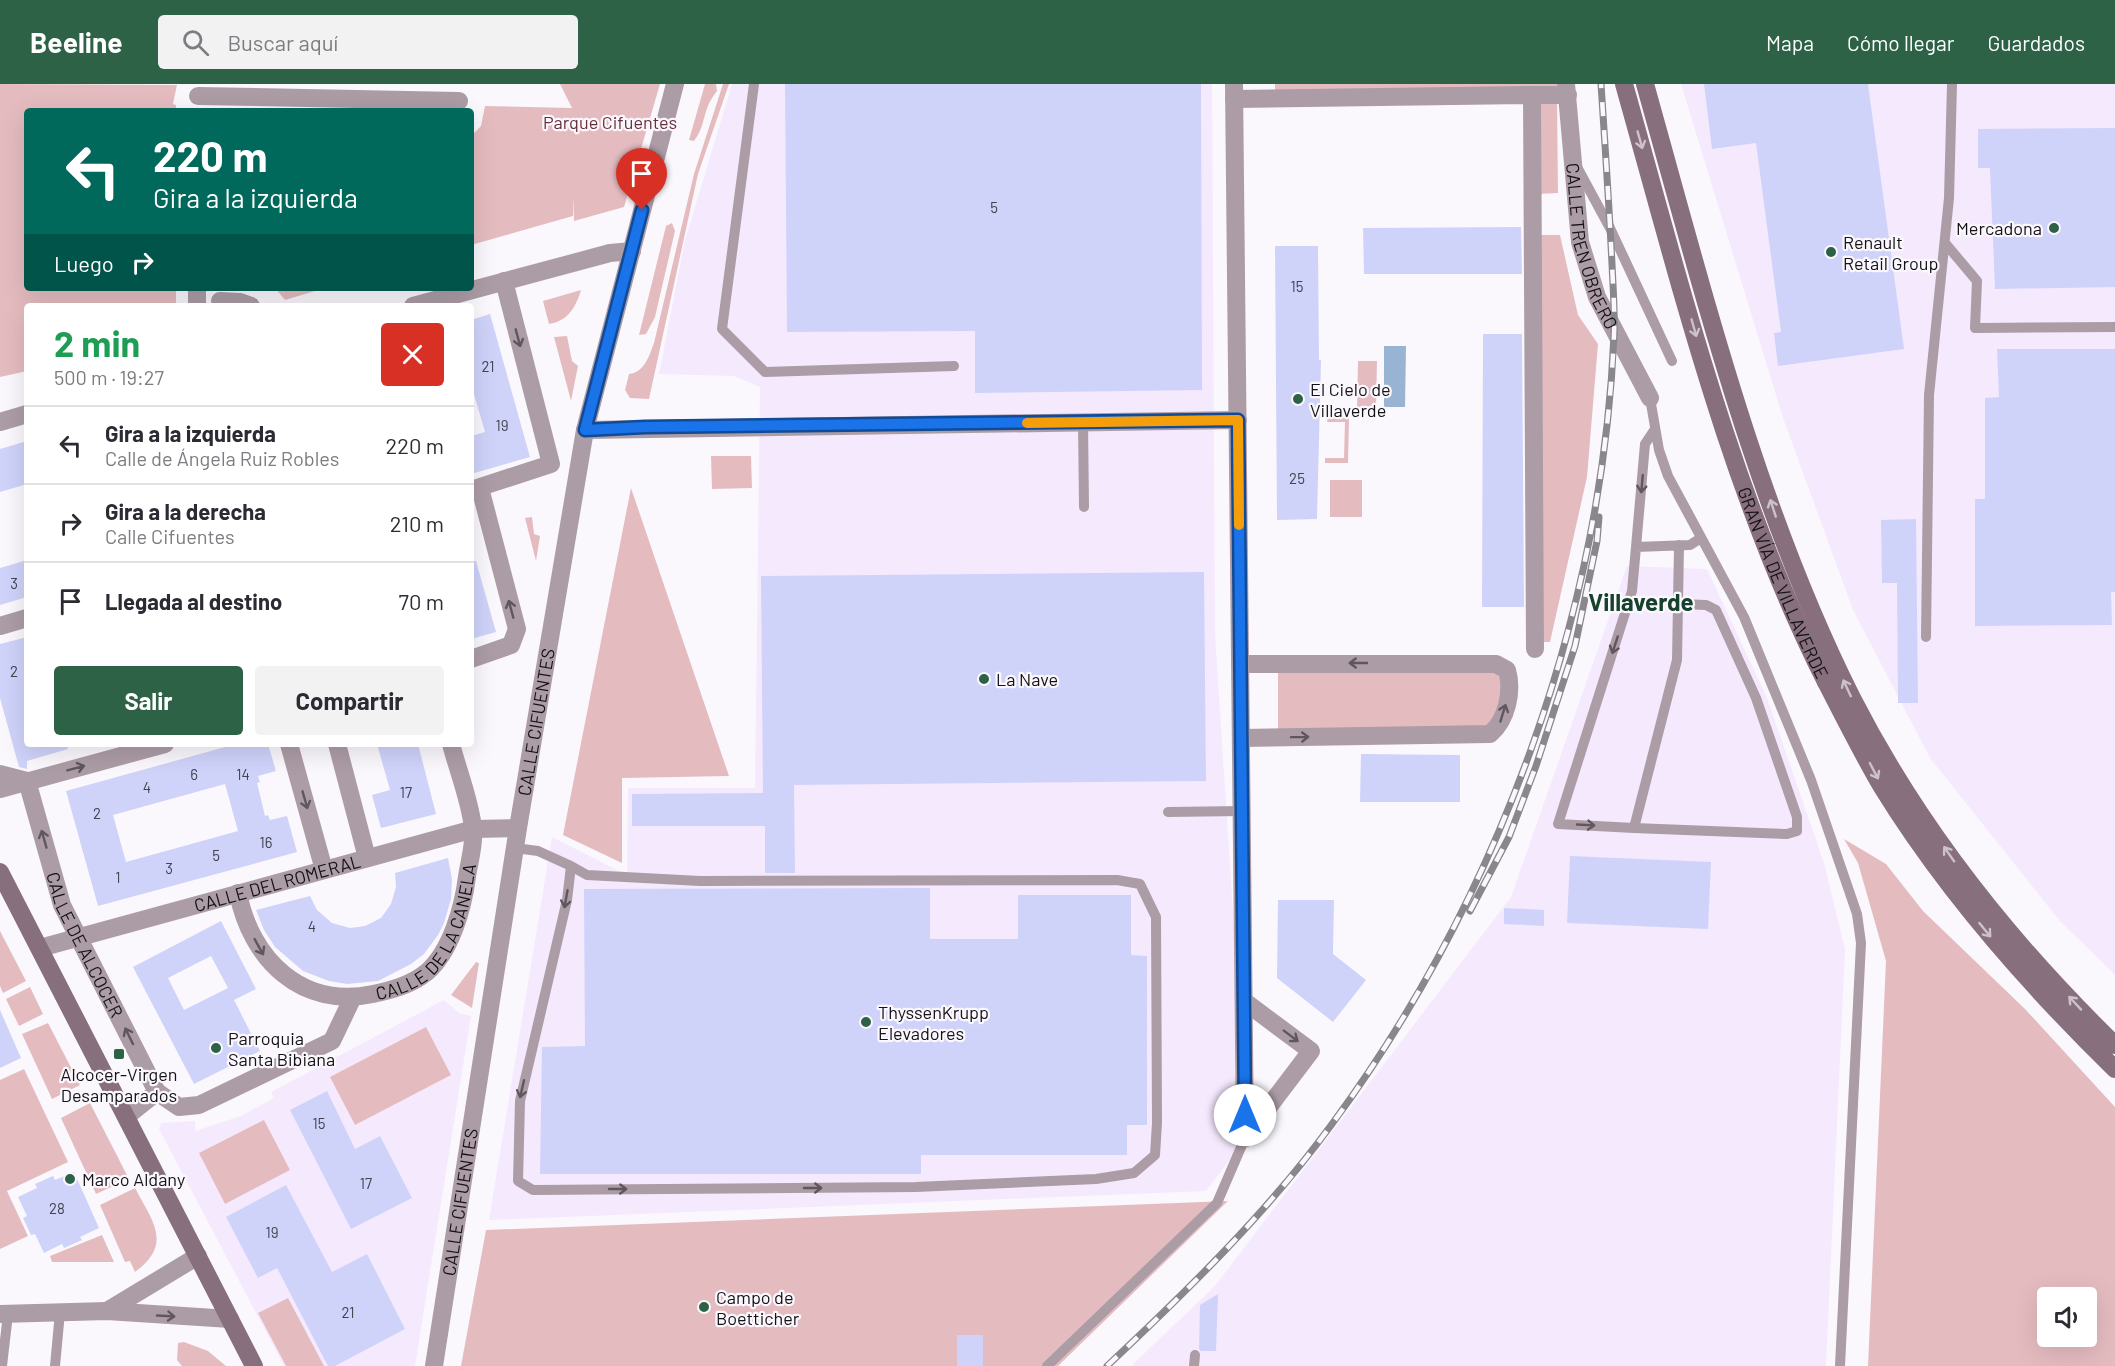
<!DOCTYPE html>
<html lang="es">
<meta charset="utf-8">
<style>
body{margin:0;font-family:Barlow,sans-serif;background:#f2f2f3;color:#2b2b33;height:100vh;display:flex;flex-direction:column;font-size:22px;white-space:nowrap}
*{box-sizing:border-box;margin:0}
p{font-size:20px;color:#7c7c81}
.icon{flex:none;width:33px;height:33px;fill:none;stroke:currentColor;stroke-width:2;stroke-linecap:round;stroke-linejoin:round}
.map{position:relative;flex:1;overflow:hidden}
.side{position:absolute;left:24px;top:219px;width:450px;height:444px;display:flex;flex-direction:column;background:#fff;border-radius:6px;box-shadow:0 6px 24px #0002}
.side>*{flex:none}
.banner{position:absolute;left:24px;top:24px;width:450px;height:183px;border-radius:6px;box-shadow:0 6px 24px #0002;background:#00695c;color:#fff;overflow:hidden}
.buttons{position:absolute;left:2037px;top:1203px;display:grid;gap:12px}
.buttons a{display:grid;place-items:center;width:60px;height:60px;border-radius:6px;background:#fff;box-shadow:0 6px 24px #0002;font-size:30px}
.pin{position:absolute;display:grid;place-items:center;width:51px;height:51px;color:#fff;margin:-62px -26px;border-radius:50% 50% 50% 0;rotate:-45deg;box-shadow:0 0 6px #0007}
.pin .icon{rotate:45deg}
.me{position:absolute;width:66px;margin:-33px;rotate:0deg;stroke-linejoin:round;filter:drop-shadow(0 0 4px #0008)}
.turn{display:flex;align-items:center;gap:21px;height:126px;padding:0 30px;font-size:27px}
.turn .icon{width:78px;height:78px;stroke-width:2.5}
.turn b{display:block;font-size:42px;line-height:51px}
.then{display:flex;align-items:center;height:57px;padding:0 30px;background:#0003;gap:12px;font-size:22px}
.round{display:grid;place-items:center;flex:none;width:63px;height:63px;border-radius:6px;background:#f2f2f3}
.summary{display:flex;align-items:center;justify-content:space-between;height:102px;padding:0 30px}
h1{font-size:36px;font-weight:700;line-height:45px;color:#1e9e55}
.cta{display:flex;gap:12px;margin-top:auto;padding:12px 30px}
.cta a{flex:1;height:69px;border-radius:6px;background:#2d6247;color:#fff;font-size:24px;font-weight:700;line-height:69px;text-align:center}
.cta a+a{background:#f2f2f3;color:#2b2b33}
ul{padding:0;list-style:none}
li{display:flex;align-items:center;gap:18px;height:78px;padding:0 30px;border-top:2px solid #e1e1e2}
li div{flex:1}
li b{display:block;font-size:22px}
li em{font-style:normal}
header{display:flex;align-items:center;gap:36px;box-sizing:border-box;height:84px;padding:0 30px;background:#2d6247;color:#fff}
header strong{font-size:28px}
nav{display:flex;gap:33px;margin-inline-start:auto;font-size:21px}
.search{width:420px;height:54px;background:#f2f2f3;display:flex;align-items:center;gap:15px;box-sizing:border-box;padding:0 21px;border-radius:6px;color:#7c7c81;font-size:22px}
.map>svg:first-child{display:block}
.built{fill:#f5e9fe}
.green{fill:#e4bcc0;fill-rule:evenodd}
.water{fill:#98b4d2}
.building{fill:#cfd3fa;fill-rule:evenodd}
.lines{fill:none;stroke-linecap:round;stroke-linejoin:round}
.lane{stroke:#ac9ca6;stroke-width:10}
.street{stroke:#ac9ca6;stroke-width:18}
.secondary{stroke:#876f7e;stroke-width:18}
.rail-casing{stroke:#8a878c;stroke-width:7}
.rail{stroke:#fbf8fd;stroke-width:4.5;stroke-dasharray:14;stroke-linecap:butt}
.secondary-bridge{stroke:#876f7e;stroke-width:18}
.oneway{stroke:#cdc1ca}
.oneway2{stroke:#60575e}
.route-casing{stroke:#114b97;stroke-width:15}
.route{stroke:#1a73e8;stroke-width:10}
.slow{stroke:#f59e0b;stroke-width:10}
.poi-dot{fill:#2d6247;stroke:#fbf8fd;stroke-width:2}
.labels{text-anchor:middle;dominant-baseline:central;stroke-width:4.5;stroke-linejoin:round;paint-order:stroke}
.number-label{font-size:15px;fill:#43424f}
.park-label{font-size:18px;fill:#692f39;stroke:#fbf8fd}
.poi-label{font-size:18px;fill:#141216;stroke:#fbf8fd;text-anchor:start}
.street-label{font-size:18px;fill:#141216;stroke:#fbf8fd}
.district-label{font-size:24px;font-weight:bold;fill:#16412c;stroke:#fbf8fd}
</style>
<header>
<strong>Beeline</strong>
<div class="search"><svg class="icon" aria-label="search" viewBox="0 0 24 24"><circle cx="10" cy="10" r="6"/><path d="M15 15l6 6"/></svg>Buscar aquí</div>
<nav><a>Mapa</a><a>Cómo llegar</a><a>Guardados</a></nav>
</header>
<div class="map">
<svg width="2115" height="1282" viewBox="0 0 2115 1282">
<rect width="100%" height="100%" fill="#fbf8fd"/>
<path class="built" d="M732 0H1212L1215 550 1236 874V1068L1206 1107 489 1136 552 753 619 787 627 788 628 704H755L760 303 734 292 659 290 685 156Z
M1681 0H2115V891L2060 837 1930 674 1853 526 1783 334Z
M1627 482 1707 485 1767 614 1824 779 1845 865 1826 1282H1131L1215 1202 1511 813Z
M444 916 459 929 471 932 415 1282H284L159 1045 161 1039 195 1037V1047L241 1032 274 1014 271 1008Z"/>
<path class="green" d="M0 0 177 1 173 20 176 21V27H27V204H176V222H27V287L0 293Z
M560 0H660L624 123 574 137 573 112V132L471 161V52L481 42 485 22 572 24Z
M705 0H716L717 7C701 27 707 40 694 57L689 56Z
M723 0H729L698 90 649 315 630 314 625 306 629 290C645 288 649 272 654 259L694 90Z
M1275 0H1557L1558 6 1275 10Z
M1537 16H1557L1558 109 1538 110Z
M672 139 675 147 655 233 646 250 639 251 666 142Z
M1539 151H1560L1578 231 1598 260 1587 393 1550 558H1543Z
M275 204H325L285 216Z
M581 206C576 223 568 237 549 240L543 217Z
M567 252 572 277 578 282 571 317 554 253Z
M1358 277H1377L1376 324 1357 323Z
M1328 332 1349 333 1348 379H1325V374H1344L1345 338H1327Z
M711 372H751L752 404 712 405Z
M1330 396H1362V433H1330Z
M631 404 729 692 622 694V779L563 751Z
M532 433 534 450 540 452 536 477 525 434Z
M1278 585 1495 586 1506 603 1491 642 1278 649Z
M1844 755 1886 780 1923 827 2025 925 2115 1023V1282H1868L1886 877 1858 779ZM2048 1214H2086V1252H2048Z
M0 847 26 897 3 909 0 902Z
M476 878 479 879 472 924 451 911Z
M30 903 43 930 19 942 6 915Z
M48 939 80 1001 52 1015 22 950Z
M426 943 451 991 355 1041 330 993Z
M24 985 68 1078 7 1107 28 1152 0 1165V996Z
M90 1019 129 1095 96 1110 61 1034Z
M264 1036 290 1086 225 1120 199 1069Z
M135 1104C153 1138 173 1160 135 1188L130 1177 125 1178 100 1121Z
M1228 1117 1058 1282H461L486 1146Z
M102 1151 114 1178H52L50 1172Z
M288 1214 324 1282H286L258 1229Z
M184 1258 208 1267 226 1282H182L177 1276 178 1259Z"/>
<path class="water" d="M1384 262H1406L1405 323H1384Z"/>
<path class="building" d="M785 0H1201L1202 306 975 309V247L787 248Z
M1704 0H1868L1904 265 1778 282 1774 249 1781 248 1756 59 1712 65Z
M2115 44V203L1995 205 1990 84H1978V45Z
M1521 143 1522 190H1364L1363 144Z
M1275 162H1318L1319 276H1321L1317 435 1277 436Z
M490 230 530 373 471 390V352L485 348 471 300V236Z
M1483 250H1522L1524 523H1482Z
M1997 265H2115V508H2111L2112 541 1975 542V415H1985V314L1999 313Z
M27 357V400L0 408V365Z
M1916 435 1918 619H1898L1897 499H1882L1881 436Z
M27 476V513L0 521V484Z
M471 477H476L496 548 471 555Z
M1204 488 1206 697 794 701 795 789H765V742H632V710L763 709 761 492Z
M27 553V660H67L68 665 27 677V685L19 683 0 614V560Z
M236 660H268L276 687 258 692 260 698 257 699 261 715 265 732 268 731 270 736 287 732 297 768 98 822 66 707ZM225 700 238 747 126 778 113 731Z
M377 660H418L436 730 381 744 372 711 390 706Z
M1361 670 1460 671V718H1360Z
M1570 772 1711 778 1708 845 1567 839Z
M448 774 452 795 451 815 444 839 438 851 424 870 411 880 378 897 347 900 329 897 303 887 275 863 264 846 256 826 310 812 317 826 332 839 350 844 365 842 381 834 391 820 396 803 395 789Z
M930 804V855H1018V811H1131V871L1147 872V1041H1127V1071H921V1090H540L542 963 585 962 584 805Z
M1278 816H1334L1333 870 1366 896 1333 938 1277 894Z
M1504 824 1544 826V842L1504 840Z
M221 837 256 905 234 916 230 908 260 967 194 1000 133 883ZM211 872 228 904 184 926 168 894Z
M0 926 21 974 0 984Z
M327 1007 355 1065 380 1052 412 1114 351 1145 290 1026Z
M74 1088 99 1144 80 1153 82 1156 64 1164 62 1160 44 1169 35 1150 31 1151 23 1134 27 1132 18 1113 37 1104 35 1100 53 1092 55 1096Z
M286 1101 332 1188 367 1170 405 1245 335 1282H328L277 1184 258 1194 226 1133Z
M1218 1210 1216 1267H1201L1199 1265 1200 1221Z
M957 1251H983V1282H957Z"/>
<g class="lines">
<path class="lane" d="M754 0 722 245 765 288 954 282
M1577 83 1610 144 1672 277
M1945 159 1977 197 1975 244 2115 243
M1650 314 1659 366 1668 392 1744 533 1811 696 1857 830 1861 859 1840 1282
M1083 338 1084 423
M1655 345 1645 360 1636 463 1690 461 1701 454
M1679 461 1677 576 1634 744 1787 750 1797 747V733L1756 614 1716 526 1706 521 1680 520
M1926 553 1929 311 1949 114 1952 0
M1168 728 1242 727
M1634 744 1558 740 1632 507 1636 463
M515 764 538 767 571 782 567 816 520 1017 518 1097 533 1106 916 1103 1096 1095 1134 1089 1155 1071 1157 1039 1156 833 1140 800 1117 796 700 797 587 791 571 782
M2 1282 8 1230
M55 1282 60 1228
M1047 1282 1217 1119 1245 1054
M1194 1282 1195 1271"/>
<g class="street">
<path d="M1234 0 1245 1054"/>
<path id="s1" d="M1566 0 1580 158 1597 213 1650 314"/>
<path d="M1532 11H1568"/>
<path d="M198 12 459 17"/>
<path d="M1234 15 1532 11 1535 565"/>
<path d="M197 204V222"/>
<path d="M220 217 240 218 251 222"/>
<path d="M413 222 610 169 632 167"/>
<path d="M0 338 27 330"/>
<path d="M585 346 1238 336"/>
<path d="M471 406 551 380 504 197"/>
<path d="M0 542 27 534"/>
<path d="M471 575 511 561 517 545 480 404"/>
<path d="M1240 580H1496L1507 586C1513 607 1507 636 1490 650L1241 654"/>
<path d="M289 660 324 786"/>
<path d="M337 660 367 774"/>
<path id="s2" d="M0 690 27 697 62 821 157 1008 127 1032"/>
<path d="M0 705 165 660"/>
<path id="s3" d="M238 809C251 876 302 925 373 910 392 906 411 901 427 888 451 867 463 824 467 793 469 778 475 759 473 744 470 716 458 687 451 660"/>
<path id="s4" d="M40 864 474 745 518 744"/>
<path d="M1244 917 1311 967 1245 1054"/>
<path d="M157 1008 179 1023 199 1021 332 957 352 915"/>
<path d="M107 1227 198 1172"/>
<path d="M0 1230 107 1227 230 1235"/>
<path id="s5" d="M434 1282 518 744 585 346 675 0"/>
</g>
<g class="secondary">
<path id="s6" d="M1624 0C1681 202 1731 410 1826 598"/>
<path d="M0 788 254 1282"/>
</g>
<defs>
<path id="rail" d="M1470 827 1509 753 1536 682 1575 562 1597 457 1599 433
M1107 1282C1187 1207 1267 1129 1332 1040 1498 815 1602 531 1614 251 1615 228 1613 203 1612 180 1609 120 1605 60 1601 0"/>
</defs>
<use href="#rail" class="rail-casing"/>
<use href="#rail" class="rail"/>
<path class="secondary-bridge" d="M1645 0C1703 206 1756 423 1852 614 1918 743 2012 861 2115 961
M1826 598C1844 633 1862 669 1882 703 1946 807 2028 900 2115 985"/>
</g>
<defs><path id="oneway-shaft" d="M-6 0H5M1.5-3L5.5 0L1.5 3" fill="none" stroke-width="1.6" stroke-linecap="round" stroke-linejoin="round" transform="scale(1.5)"/></defs>
<g class="oneway">
<use href="#oneway-shaft" transform="translate(1640 56) rotate(74)"/>
<use href="#oneway-shaft" transform="translate(1694 244) rotate(74)"/>
<use href="#oneway-shaft" transform="translate(1773 424) rotate(-108)"/>
<use href="#oneway-shaft" transform="translate(1847 604) rotate(-115)"/>
<use href="#oneway-shaft" transform="translate(1874 687) rotate(62)"/>
<use href="#oneway-shaft" transform="translate(1949 770) rotate(-125)"/>
<use href="#oneway-shaft" transform="translate(1985 846) rotate(51)"/>
<use href="#oneway-shaft" transform="translate(2075 919) rotate(-133)"/>
</g>
<g class="oneway2">
<use href="#oneway-shaft" transform="translate(518 254) rotate(75)"/>
<use href="#oneway-shaft" transform="translate(1642 400) rotate(95)"/>
<use href="#oneway-shaft" transform="translate(511 525) rotate(-105)"/>
<use href="#oneway-shaft" transform="translate(1615 561) rotate(108)"/>
<use href="#oneway-shaft" transform="translate(1358 579) rotate(180)"/>
<use href="#oneway-shaft" transform="translate(1503 629) rotate(-73)"/>
<use href="#oneway-shaft" transform="translate(1300 653) rotate(-1)"/>
<use href="#oneway-shaft" transform="translate(76 684) rotate(-15)"/>
<use href="#oneway-shaft" transform="translate(305 716) rotate(74)"/>
<use href="#oneway-shaft" transform="translate(1586 741) rotate(3)"/>
<use href="#oneway-shaft" transform="translate(44 755) rotate(-106)"/>
<use href="#oneway-shaft" transform="translate(566 815) rotate(100)"/>
<use href="#oneway-shaft" transform="translate(259 863) rotate(61)"/>
<use href="#oneway-shaft" transform="translate(129 952) rotate(-116)"/>
<use href="#oneway-shaft" transform="translate(1291 952) rotate(37)"/>
<use href="#oneway-shaft" transform="translate(522 1005) rotate(103)"/>
<use href="#oneway-shaft" transform="translate(813 1104)"/>
<use href="#oneway-shaft" transform="translate(618 1105)"/>
<use href="#oneway-shaft" transform="translate(166 1232) rotate(3)"/>
</g>
<g class="lines">
<defs>
<path id="route" d="M642 126 585 346 645 343 1238 336 1245 1031"/>
</defs>
<use href="#route" class="route-casing"/>
<use href="#route" class="route"/>
<path class="slow" d="M1027 339 1238 336 1239 441"/>
</g>
<g class="poi-dot">
<circle cx="2054" cy="144" r="6"/>
<circle cx="1831" cy="168" r="6"/>
<circle cx="1298" cy="315" r="6"/>
<circle cx="984" cy="595" r="6"/>
<circle cx="866" cy="938" r="6"/>
<circle cx="216" cy="964" r="6"/>
<rect x="113" y="964" width="12" height="12" rx="3"/>
<circle cx="70" cy="1095" r="6"/>
<circle cx="704" cy="1223" r="6"/>
</g>
<g class="labels">
<g class="number-label">
<text x="994" y="123">5</text>
<text x="1297" y="202">15</text>
<text x="488" y="282">21</text>
<text x="502" y="341">19</text>
<text x="1297" y="394">25</text>
<text x="14" y="499">3</text>
<text x="14" y="587">2</text>
<text x="194" y="690">6</text>
<text x="243" y="690">14</text>
<text x="147" y="703">4</text>
<text x="406" y="708">17</text>
<text x="97" y="729">2</text>
<text x="266" y="758">16</text>
<text x="216" y="771">5</text>
<text x="169" y="784">3</text>
<text x="118" y="793">1</text>
<text x="312" y="842">4</text>
<text x="319" y="1039">15</text>
<text x="366" y="1099">17</text>
<text x="57" y="1124">28</text>
<text x="272" y="1148">19</text>
<text x="348" y="1228">21</text>
</g>
<g class="park-label">
<text x="610" y="38">Parque Cifuentes</text>
</g>
<g class="poi-label">
<text x="2042" y="144" text-anchor="end">Mercadona</text>
<text x="1843" y="158">Renault<tspan x="1843" dy="21">Retail Group</tspan></text>
<text x="1310" y="305">El Cielo de<tspan x="1310" dy="21">Villaverde</tspan></text>
<text x="996" y="595">La Nave</text>
<text x="878" y="928">ThyssenKrupp<tspan x="878" dy="21">Elevadores</tspan></text>
<text x="228" y="954">Parroquia<tspan x="228" dy="21">Santa Bibiana</tspan></text>
<text x="119" y="990" text-anchor="middle">Alcocer-Virgen<tspan x="119" dy="21">Desamparados</tspan></text>
<text x="82" y="1095">Marco Aldany</text>
<text x="716" y="1213">Campo de<tspan x="716" dy="21">Boetticher</tspan></text>
</g>
<g class="street-label">
<text stroke="none"><textPath href="#s1" startOffset="165">CALLE TREN OBRERO</textPath></text>
<text stroke="none"><textPath href="#s6" startOffset="524">GRAN VÍA DE VILLAVERDE</textPath></text>
<text stroke="none"><textPath href="#s5" startOffset="652">CALLE CIFUENTES</textPath></text>
<text stroke="none"><textPath href="#s4" startOffset="246">CALLE DEL ROMERAL</textPath></text>
<text stroke="none"><textPath href="#s3" startOffset="280">CALLE DE LA CANELA</textPath></text>
<text stroke="none"><textPath href="#s2" startOffset="202">CALLE DE ALCOCER</textPath></text>
<text stroke="none"><textPath href="#s5" startOffset="166">CALLE CIFUENTES</textPath></text>
</g>
<g class="district-label">
<text x="1641" y="517">Villaverde</text>
</g>
</g>
</svg>
<div class="buttons">
<a><svg class="icon" aria-label="sound" viewBox="0 0 24 24"><path d="M4 9h4l5-4v14l-5-4H4zM17 9q2 3 0 6"/></svg></a>
</div>
<div class="pin" style="left:642px;top:126px;background:#d93025"><svg class="icon" aria-label="arrive" viewBox="0 0 24 24"><path d="M6 21V4h12l-3 4 3 4H6"/></svg></div>
<svg class="me" style="left:1245px;top:1031px" viewBox="-20 -20 40 40"><circle r="19" fill="#fff"/><path d="M0-13L10 11 0 6-10 11z" fill="#1a73e8"/></svg>
<div class="banner">
<div class="turn"><svg class="icon" aria-label="left" viewBox="0 0 24 24"><path d="M17 20v-9H6M10 6l-5 5 5 5"/></svg><div><b>220 m</b>Gira a la izquierda</div></div>
<div class="then">Luego<svg class="icon" aria-label="right" viewBox="0 0 24 24"><path d="M7 20v-9h11M14 6l5 5-5 5"/></svg></div>
</div>
<section class="side">
<div class="summary"><div><h1>2 min</h1><p>500 m · 19:27</p></div><a class="round" style="background:#d93025;color:#fff"><svg class="icon" aria-label="close" viewBox="0 0 24 24"><path d="M6 6l12 12M18 6L6 18"/></svg></a></div>
<ul>
<li><svg class="icon" aria-label="left" viewBox="0 0 24 24"><path d="M17 20v-9H6M10 6l-5 5 5 5"/></svg><div><b>Gira a la izquierda</b><p>Calle de Ángela Ruiz Robles</p></div><em>220 m</em></li>
<li><svg class="icon" aria-label="right" viewBox="0 0 24 24"><path d="M7 20v-9h11M14 6l5 5-5 5"/></svg><div><b>Gira a la derecha</b><p>Calle Cifuentes</p></div><em>210 m</em></li>
<li><svg class="icon" aria-label="arrive" viewBox="0 0 24 24"><path d="M6 21V4h12l-3 4 3 4H6"/></svg><div><b>Llegada al destino</b></div><em>70 m</em></li>
</ul>
<div class="cta"><a>Salir</a><a>Compartir</a></div>
</section>
</div>
